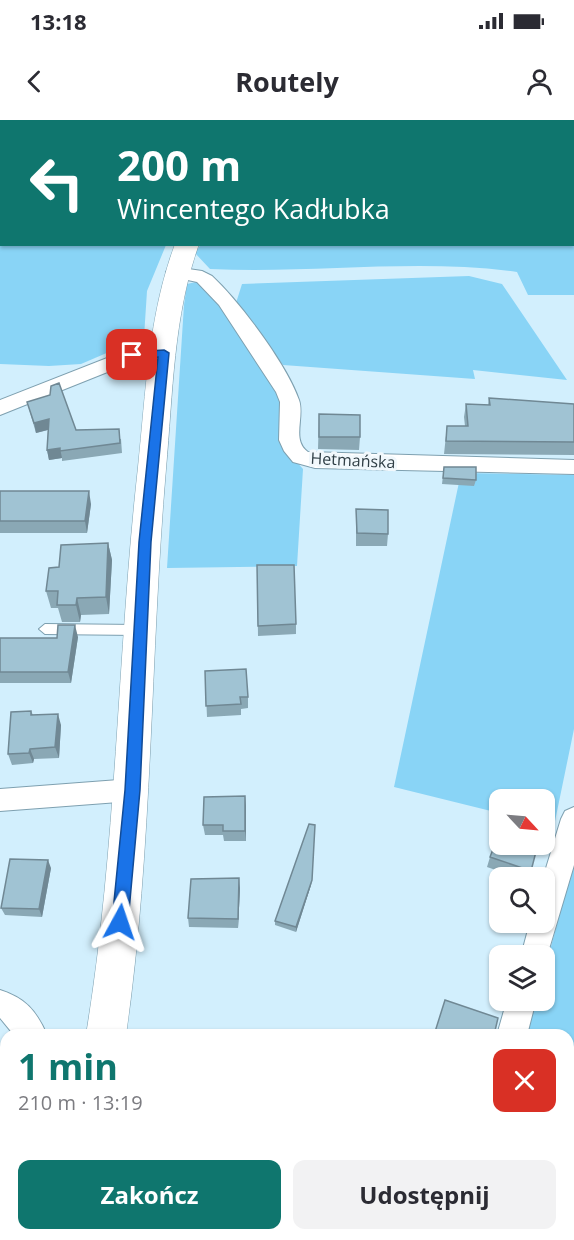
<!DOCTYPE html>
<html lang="pl">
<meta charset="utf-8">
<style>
body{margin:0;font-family:"Open Sans",sans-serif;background:#f2f2f3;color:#2b2b33;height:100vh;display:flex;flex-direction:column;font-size:22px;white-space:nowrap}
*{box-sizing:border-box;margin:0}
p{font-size:20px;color:#7c7c81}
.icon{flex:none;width:33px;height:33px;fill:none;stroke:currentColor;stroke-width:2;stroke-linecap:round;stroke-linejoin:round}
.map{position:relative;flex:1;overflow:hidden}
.panel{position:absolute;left:0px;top:909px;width:574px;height:212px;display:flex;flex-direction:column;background:#fff;border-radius:18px 18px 0 0;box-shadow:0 2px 4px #0004}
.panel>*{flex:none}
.top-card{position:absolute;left:0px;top:0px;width:574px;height:126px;box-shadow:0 2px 4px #0004;background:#0f766e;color:#fff;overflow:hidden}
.needle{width:39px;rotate:116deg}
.tools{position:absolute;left:489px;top:669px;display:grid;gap:12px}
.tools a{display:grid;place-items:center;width:66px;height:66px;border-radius:12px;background:#fff;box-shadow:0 2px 4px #0004;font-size:30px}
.pin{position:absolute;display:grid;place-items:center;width:51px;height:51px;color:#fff;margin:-26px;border-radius:12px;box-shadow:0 3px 9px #0006}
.me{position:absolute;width:66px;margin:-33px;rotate:5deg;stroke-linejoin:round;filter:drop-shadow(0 0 4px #0008)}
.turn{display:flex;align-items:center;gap:21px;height:126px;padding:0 18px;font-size:27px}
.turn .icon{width:78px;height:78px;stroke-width:2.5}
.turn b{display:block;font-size:42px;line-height:51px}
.round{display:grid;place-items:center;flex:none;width:63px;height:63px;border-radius:12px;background:#f2f2f3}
.headline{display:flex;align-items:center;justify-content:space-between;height:102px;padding:0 18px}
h1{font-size:36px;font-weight:700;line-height:45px;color:#0f766e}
.primary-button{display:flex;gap:12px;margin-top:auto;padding:12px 18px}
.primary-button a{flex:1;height:69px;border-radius:12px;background:#0f766e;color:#fff;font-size:24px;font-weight:700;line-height:69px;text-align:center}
.primary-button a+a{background:#f2f2f3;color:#2b2b33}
.status{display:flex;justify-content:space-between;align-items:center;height:42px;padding:0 30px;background:#fff;direction:ltr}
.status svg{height:16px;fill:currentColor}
header{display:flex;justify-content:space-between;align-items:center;height:78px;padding:0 18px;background:#fff;font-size:27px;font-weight:700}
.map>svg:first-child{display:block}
.green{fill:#89d4f6}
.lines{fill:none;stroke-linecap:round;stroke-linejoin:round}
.stream{fill:#48b8e5;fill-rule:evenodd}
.lane-casing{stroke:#7ea0b0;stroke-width:2}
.street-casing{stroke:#7ea0b0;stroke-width:2}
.secondary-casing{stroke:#7ea0b0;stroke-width:1}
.lane{fill:#fff;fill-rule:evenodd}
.street{fill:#fff;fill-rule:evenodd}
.secondary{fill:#fff;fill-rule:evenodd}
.wall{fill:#8aa8b5}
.shaded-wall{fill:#708894}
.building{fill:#a0c3d3;stroke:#708894;stroke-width:1.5}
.route{fill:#1a73e8;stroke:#114b97;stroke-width:1.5}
.labels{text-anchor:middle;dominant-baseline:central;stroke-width:6;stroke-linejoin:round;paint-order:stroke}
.street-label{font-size:16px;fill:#2f3e45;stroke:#f1f8fc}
</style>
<div class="status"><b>13:18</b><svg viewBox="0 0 49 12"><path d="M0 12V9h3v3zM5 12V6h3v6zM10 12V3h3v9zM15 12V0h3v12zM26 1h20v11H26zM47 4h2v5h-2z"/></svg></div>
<header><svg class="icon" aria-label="back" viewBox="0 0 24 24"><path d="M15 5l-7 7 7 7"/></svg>Routely<svg class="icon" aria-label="person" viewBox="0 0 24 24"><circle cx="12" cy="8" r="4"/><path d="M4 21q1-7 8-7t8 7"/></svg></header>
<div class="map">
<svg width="574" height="1120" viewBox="0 0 574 1120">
<rect width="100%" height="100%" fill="#d2effd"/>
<path class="green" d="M0 0 150 1 2 2V124L166 125 147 171 144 217 81 244 49 246 0 244Z
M574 47V175H528L517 152C416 138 312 154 210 149L195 133 201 124H573Z
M469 156 502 164 567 260 473 250 475 259 283 245 236 183 242 164Z
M196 162 212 173 277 271 283 283 287 331 303 349 297 446 167 448 184 185 187 164Z
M461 353 574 355V609L554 706 545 704 544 680H500L499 693 394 667Z
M574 740V1093L568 1090V915H527L536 881 544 880 545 849Z"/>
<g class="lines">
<path class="stream" d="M0 36H2V38H0Z
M573 41H574V43H573Z"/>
<defs>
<path id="lane" d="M318 0H328L329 2H319Z
M45 504 138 505 144 510 138 515 45 514 39 509Z"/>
<path id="street" d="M175 147 202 151 212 156C240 182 287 245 299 280 305 297 291 320 308 332L574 340V354L315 348 293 342 284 331 279 320 280 282 276 272 219 185 197 162 169 156 166 152 169 148Z
M164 227 171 229 173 233 171 237 135 241 0 295V280L125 231Z
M132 659 141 662 145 670 141 678 132 681 0 691V669Z
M574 687V745L544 846V836H521L530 802H544L543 758 561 699 565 691Z
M0 870C25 878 36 890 47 915H14L0 898Z
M507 880H536L527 915H497Z"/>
<path id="secondary" d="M336 0H359L335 2Z
M175 124H199C173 197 173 273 166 349 150 537 153 727 126 915H86C117 727 117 536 138 347 146 272 148 196 175 124Z
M26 1114H71L69 1120H25Z"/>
</defs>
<use href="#lane" class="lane-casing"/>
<use href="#street" class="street-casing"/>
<use href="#secondary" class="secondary-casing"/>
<use href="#lane" class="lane"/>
<use href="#street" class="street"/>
<use href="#secondary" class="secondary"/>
</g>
<path class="wall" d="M489 278 574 284V335L444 334 447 306H465L464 297 466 284 488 285Z
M27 282 76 310 121 319 122 333 62 341V338L49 340 47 330 48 310 36 313Z
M319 294 360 317 359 330 318 329Z
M444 347 476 360 474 366 442 364Z
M0 371 91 384 87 413H0Z
M356 389 388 414 387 426H356Z
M108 423 112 440 109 494 81 495 80 502H62L58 488H51L46 471 59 447Z
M257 445 296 504V514L258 516Z
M78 517 71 563H0V518H57Z
M205 551 248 577V588L241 589V595L207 597Z
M31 591 33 595 61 605 59 638 34 639 33 643 12 645 8 634Z
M245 676 246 721H224L223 715H205L203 705Z
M315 705 311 765 296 812 275 805V801Z
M490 737 531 751 528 758H519L487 747Z
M51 748 42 797 5 795 1 788Z
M240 768 238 808 189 807 188 798Z"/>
<path class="shaded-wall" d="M49 299 51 309 36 313 34 303Z
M60 328 62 338 49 340 47 330Z
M89 371 91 384 87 413 85 401Z
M108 423 112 440 109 494 106 477Z
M77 478 81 495 80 502 76 485Z
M75 505 78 517 71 563 68 552Z
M58 594 61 605 59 638 55 627Z
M30 629 34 639 33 643 29 633Z
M245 676 246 686V721L245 711Z
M48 740 51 748 42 797 39 789Z
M239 758 240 768 238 808V799Z
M312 760 311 765 296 812V807Z
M149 1114H154L152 1120H147Z"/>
<path class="building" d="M59 263 76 310 119 309 120 323 60 331V328L47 330 49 299 34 303 27 282 50 275 51 266Z
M489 278 574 284V322L446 321 447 306H468L466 284 490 285Z
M319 294 360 295V317H319Z
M444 347H476V360L443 358Z
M0 371H89L85 401H0Z
M356 389 388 390V414L357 413Z
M108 423 106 477 77 478 76 485H57L58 471H46L49 448 59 447 61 425Z
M257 445H294L296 504 258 506Z
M58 505H75L68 552H0V518H57Z
M246 549 248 577H240L241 584 206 586 205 551Z
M31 591V595L58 594 55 627 30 629 29 633 8 634 11 592Z
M245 676V711H223V705H203L204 677Z
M309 704 315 705 312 760 296 807 275 801Z
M500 711V724H538L531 751 490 737Z
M10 739 48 740 39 789 1 788Z
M239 758 238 799 188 798 191 759Z
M445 880 498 898 494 915H434Z
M93 1114H149L147 1120H91Z"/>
<path class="route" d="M164 230 169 233 151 422 140 670 128 802 126 808 120 810 114 808 112 802 125 670 139 422 158 237 132 239 126 235 132 232Z"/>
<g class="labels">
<g class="street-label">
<text transform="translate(353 340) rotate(3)">Hetmańska</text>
</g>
</g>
</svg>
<div class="tools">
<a><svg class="needle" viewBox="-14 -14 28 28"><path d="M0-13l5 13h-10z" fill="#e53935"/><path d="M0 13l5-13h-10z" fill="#7c7c81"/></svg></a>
<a><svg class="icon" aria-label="search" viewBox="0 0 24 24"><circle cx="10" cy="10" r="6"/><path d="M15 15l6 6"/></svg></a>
<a><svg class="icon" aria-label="layers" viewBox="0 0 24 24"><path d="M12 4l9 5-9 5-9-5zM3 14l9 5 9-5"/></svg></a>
</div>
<div class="pin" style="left:132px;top:235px;background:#d93025"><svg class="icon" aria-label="arrive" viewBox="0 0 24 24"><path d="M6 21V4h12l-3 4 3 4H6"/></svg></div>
<svg class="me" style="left:120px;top:802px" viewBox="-20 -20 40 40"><path d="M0-17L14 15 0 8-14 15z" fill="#1a73e8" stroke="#fff" stroke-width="4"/></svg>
<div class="top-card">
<div class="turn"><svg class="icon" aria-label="left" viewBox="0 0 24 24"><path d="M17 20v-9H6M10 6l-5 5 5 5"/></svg><div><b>200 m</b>Wincentego Kadłubka</div></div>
</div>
<section class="panel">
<div class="headline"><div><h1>1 min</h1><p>210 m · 13:19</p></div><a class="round" style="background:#d93025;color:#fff"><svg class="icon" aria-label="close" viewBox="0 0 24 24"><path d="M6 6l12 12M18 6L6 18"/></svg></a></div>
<div class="primary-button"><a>Zakończ</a><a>Udostępnij</a></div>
</section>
</div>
